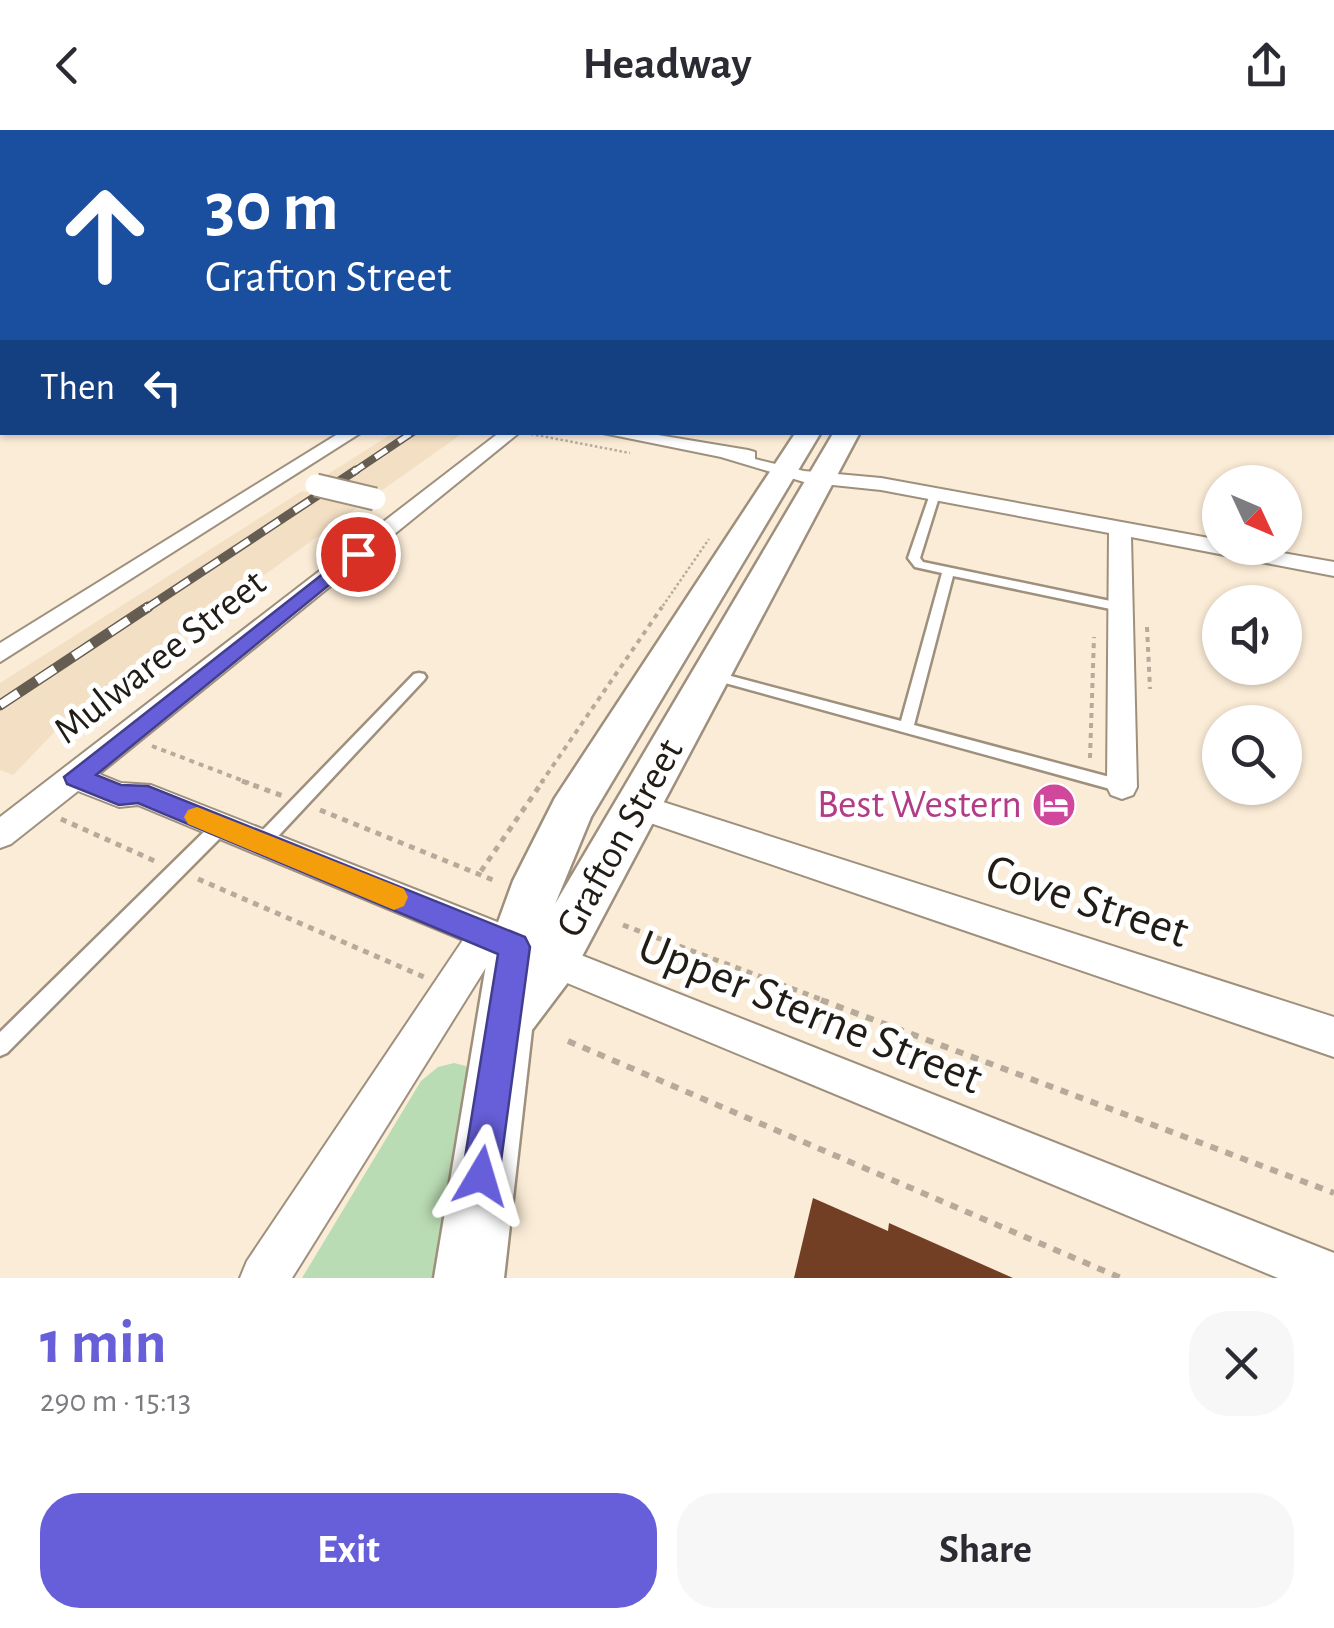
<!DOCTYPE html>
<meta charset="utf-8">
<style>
body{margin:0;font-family:"Alegreya Sans",sans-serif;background:#f7f7f7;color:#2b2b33;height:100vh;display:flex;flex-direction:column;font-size:38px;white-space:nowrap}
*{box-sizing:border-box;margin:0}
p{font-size:32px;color:#7c7c81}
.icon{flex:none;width:55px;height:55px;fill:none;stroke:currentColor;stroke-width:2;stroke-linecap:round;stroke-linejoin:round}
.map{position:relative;height:1148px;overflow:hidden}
.details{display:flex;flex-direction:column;background:#fff;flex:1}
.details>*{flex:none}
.hud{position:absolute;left:0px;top:0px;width:1335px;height:305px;box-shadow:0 2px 8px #0004;background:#1a4fa0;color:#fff;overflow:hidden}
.needle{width:65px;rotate:134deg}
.buttons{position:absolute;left:1202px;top:335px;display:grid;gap:20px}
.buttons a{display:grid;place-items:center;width:100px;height:100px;border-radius:50%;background:#fff;box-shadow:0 2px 8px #0004;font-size:50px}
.pin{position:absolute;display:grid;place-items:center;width:85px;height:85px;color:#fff;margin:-42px;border:5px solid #fff;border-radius:50%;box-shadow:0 2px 10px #0007}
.me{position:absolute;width:110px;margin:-55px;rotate:7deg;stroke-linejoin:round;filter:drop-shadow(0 0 8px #0008)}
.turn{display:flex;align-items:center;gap:35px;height:210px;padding:0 40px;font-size:45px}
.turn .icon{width:130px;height:130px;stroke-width:2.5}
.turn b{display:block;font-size:70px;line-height:85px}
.then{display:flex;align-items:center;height:95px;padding:0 40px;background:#0003;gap:20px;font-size:38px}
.round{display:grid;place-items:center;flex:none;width:105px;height:105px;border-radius:40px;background:#f7f7f7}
.summary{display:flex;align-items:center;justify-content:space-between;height:170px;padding:0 40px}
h1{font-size:60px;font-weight:700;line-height:75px;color:#665fd9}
.cta{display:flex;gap:20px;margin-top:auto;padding:20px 40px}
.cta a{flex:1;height:115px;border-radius:40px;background:#665fd9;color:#fff;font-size:40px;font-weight:700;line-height:115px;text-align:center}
.cta a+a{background:#f7f7f7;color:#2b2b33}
header{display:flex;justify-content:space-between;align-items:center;height:130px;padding:0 40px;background:#fff;font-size:45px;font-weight:700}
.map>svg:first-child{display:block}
.built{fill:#f3e0c4}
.green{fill:#badcb4}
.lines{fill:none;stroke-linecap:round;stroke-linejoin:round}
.river{stroke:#97b7ea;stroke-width:42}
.building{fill:#723f25}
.lane-casing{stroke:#9e907d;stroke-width:5}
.street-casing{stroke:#9e907d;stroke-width:4}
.secondary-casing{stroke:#9e907d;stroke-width:5}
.primary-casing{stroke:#fff;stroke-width:5}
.path-far3{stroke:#b6aa9a;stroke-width:2.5;stroke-dasharray:2.5 2.5;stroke-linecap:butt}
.path-far2{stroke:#b6aa9a;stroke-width:4;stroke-dasharray:5 5;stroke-linecap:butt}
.path-far1{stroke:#b6aa9a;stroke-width:5;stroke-dasharray:6 6;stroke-linecap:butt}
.path{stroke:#b6aa9a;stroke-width:6;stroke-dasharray:8 8;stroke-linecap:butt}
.lane{fill:#fff;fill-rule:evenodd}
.street{fill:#fff;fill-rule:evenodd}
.secondary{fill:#fff;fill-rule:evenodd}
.primary{fill:#f7dcb2;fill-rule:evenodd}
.rail-far2-casing{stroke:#655d52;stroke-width:8}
.rail-far1-casing{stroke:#655d52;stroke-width:9}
.rail-casing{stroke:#655d52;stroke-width:11}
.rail-far2{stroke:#fff;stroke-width:5;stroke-dasharray:14;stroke-linecap:butt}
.rail-far1{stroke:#fff;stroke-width:6;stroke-dasharray:18;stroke-linecap:butt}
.rail{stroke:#fff;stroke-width:8;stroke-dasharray:22;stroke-linecap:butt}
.street-bridge-casing{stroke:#9e907d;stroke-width:25;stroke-linecap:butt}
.street-bridge{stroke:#fff;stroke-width:21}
.route{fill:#665fd9;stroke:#423e8d;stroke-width:2.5}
.slow{fill:#f59e0b}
.labels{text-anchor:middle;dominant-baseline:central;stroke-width:10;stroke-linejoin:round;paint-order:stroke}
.street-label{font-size:40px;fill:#211c15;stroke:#fff}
.hotel-label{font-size:40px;fill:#b23c85;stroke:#fff;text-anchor:end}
.near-street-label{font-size:48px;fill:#211c15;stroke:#fff}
</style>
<header><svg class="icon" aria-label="back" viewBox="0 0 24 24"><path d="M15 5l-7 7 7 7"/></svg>Headway<svg class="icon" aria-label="share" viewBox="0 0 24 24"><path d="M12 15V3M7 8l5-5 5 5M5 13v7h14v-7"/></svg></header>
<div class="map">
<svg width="1334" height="1148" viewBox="0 0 1334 1148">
<rect width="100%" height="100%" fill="#fbecd7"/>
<path class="built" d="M393 303H463L381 361 325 346Z
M302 361 361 375 71 585 13 645 0 640V553Z"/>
<path class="green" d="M454 933 466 936 474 949 439 1148H302L421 951 438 937Z"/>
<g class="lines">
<path class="river" d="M0 251 2 250"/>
</g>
<path class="building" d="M813 1068 888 1101 889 1093 1013 1148H794Z"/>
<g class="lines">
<defs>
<path id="lane" d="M935 361 940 364 920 428 923 432 1120 473 1126 477 1120 481 953 446 914 595 1121 650 1126 652 1129 656 1126 660 1121 662 707 548 705 545 707 542 712 541 901 591 942 443 915 437 908 428 930 364Z
M419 543 424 544 426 547 424 550 267 718 261 720 255 718 253 713 255 708 414 544Z
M220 691 226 692 228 697 226 702 7 923 0 926V902L214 692Z"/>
<path id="street" d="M1332 147H1334V155L1332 154Z
M1332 287H1334V298H1332Z
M341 302H362L0 532V513Z
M500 302H520L99 644 121 653 151 655 1334 1123V1148H1278L495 823 292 1148H240L247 1131 463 810 138 675 119 677 78 661 11 714 0 718V687Z
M598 302H640L748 320 755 322V329L804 341 881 348 1220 410V418H1255L1334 432V446L1131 407 1137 657 1133 665 1122 669 1111 665 1107 657 1109 403 881 360 804 352 721 327Z
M638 664 1334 887V927L627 685 622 676 627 667Z"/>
<path id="secondary" d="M796 302H821L591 687 555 774 834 302H860L569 851 532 900 504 1148H434L489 817 513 751 555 668Z"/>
<path id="primary" d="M1332 183H1334V199L1332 198Z"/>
</defs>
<use href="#lane" class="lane-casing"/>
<use href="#street" class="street-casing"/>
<use href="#secondary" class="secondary-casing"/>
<use href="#primary" class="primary-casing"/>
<path class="path-far3" d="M531 304 630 323
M660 480 709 409"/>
<path class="path-far2" d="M1147 497 1150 559
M152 616 249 653
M1090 628 1094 507
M541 653 662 477"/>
<path class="path-far1" d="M242 651 283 666
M320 680 493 750
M61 689 157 732
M481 741 543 651
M198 749 424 847
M623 795 828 872"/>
<path class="path" d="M821 870 1334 1063
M568 911 1121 1148"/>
<use href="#lane" class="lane"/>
<use href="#street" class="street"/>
<use href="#secondary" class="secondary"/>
<use href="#primary" class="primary"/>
<defs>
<path id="rail-far2" d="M352 343 413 302"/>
<path id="rail-far1" d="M144 480 356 340"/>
<path id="rail" d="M0 575 148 477"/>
</defs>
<use href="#rail-far2" class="rail-far2-casing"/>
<use href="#rail-far1" class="rail-far1-casing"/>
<use href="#rail" class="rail-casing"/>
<use href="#rail-far2" class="rail-far2"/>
<use href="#rail-far1" class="rail-far1"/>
<use href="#rail" class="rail"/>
<defs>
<path id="street-bridge" d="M316 355 375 369"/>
</defs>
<use href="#street-bridge" class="street-bridge-casing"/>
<use href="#street-bridge" class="street-bridge"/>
</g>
<linearGradient id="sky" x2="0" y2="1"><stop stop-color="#87b5e9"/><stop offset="0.48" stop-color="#fdf6ed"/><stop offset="1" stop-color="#fdf6ed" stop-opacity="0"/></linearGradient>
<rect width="1334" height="308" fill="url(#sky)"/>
<path class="route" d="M352 421 367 424 96 645 121 655 148 656 525 807 530 817 499 1046 494 1059 481 1064 468 1059 462 1046 498 824 138 673 119 675 67 654 64 647Z"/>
<path class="slow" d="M197 677 404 759 408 767 404 776 394 780 188 694 184 687 188 680Z"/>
<defs>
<symbol id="hotel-disc" viewBox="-11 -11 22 22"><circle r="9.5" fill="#d1479c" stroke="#fff"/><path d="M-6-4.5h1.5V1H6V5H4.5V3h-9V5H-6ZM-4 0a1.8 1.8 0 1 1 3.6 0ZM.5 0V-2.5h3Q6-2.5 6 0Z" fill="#fff"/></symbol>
</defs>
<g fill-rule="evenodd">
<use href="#hotel-disc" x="1029" y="650" width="50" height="50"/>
</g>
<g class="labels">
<g class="street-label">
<text transform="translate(160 527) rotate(-38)">Mulwaree Street</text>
<text transform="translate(620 708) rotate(-61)">Grafton Street</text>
</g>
<g class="hotel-label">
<text x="1022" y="675">Best Western</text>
</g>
<g class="near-street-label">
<text transform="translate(1087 772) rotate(18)">Cove Street</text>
<text transform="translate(810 883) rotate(22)">Upper Sterne Street</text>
</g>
</g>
</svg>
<div class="buttons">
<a><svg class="needle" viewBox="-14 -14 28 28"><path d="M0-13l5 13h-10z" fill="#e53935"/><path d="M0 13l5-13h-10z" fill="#7c7c81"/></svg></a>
<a><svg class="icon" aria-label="sound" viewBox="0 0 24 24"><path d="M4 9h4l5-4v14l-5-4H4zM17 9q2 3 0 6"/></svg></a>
<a><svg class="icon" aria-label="search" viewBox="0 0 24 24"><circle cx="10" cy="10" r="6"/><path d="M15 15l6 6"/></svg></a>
</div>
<div class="pin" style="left:358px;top:424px;background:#d93025"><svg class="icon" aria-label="arrive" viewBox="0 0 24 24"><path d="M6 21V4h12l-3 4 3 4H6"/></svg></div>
<svg class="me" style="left:481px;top:1046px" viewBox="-20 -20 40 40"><path d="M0-17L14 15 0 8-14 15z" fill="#665fd9" stroke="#fff" stroke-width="4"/></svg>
<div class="hud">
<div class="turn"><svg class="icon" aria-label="ahead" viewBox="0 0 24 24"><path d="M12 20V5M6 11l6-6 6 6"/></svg><div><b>30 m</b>Grafton Street</div></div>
<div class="then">Then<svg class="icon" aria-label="left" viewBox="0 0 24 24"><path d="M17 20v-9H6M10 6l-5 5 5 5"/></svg></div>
</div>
</div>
<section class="details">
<div class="summary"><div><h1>1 min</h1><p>290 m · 15:13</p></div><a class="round"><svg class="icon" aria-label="close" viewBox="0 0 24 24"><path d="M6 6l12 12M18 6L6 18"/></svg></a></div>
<div class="cta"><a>Exit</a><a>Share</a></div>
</section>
